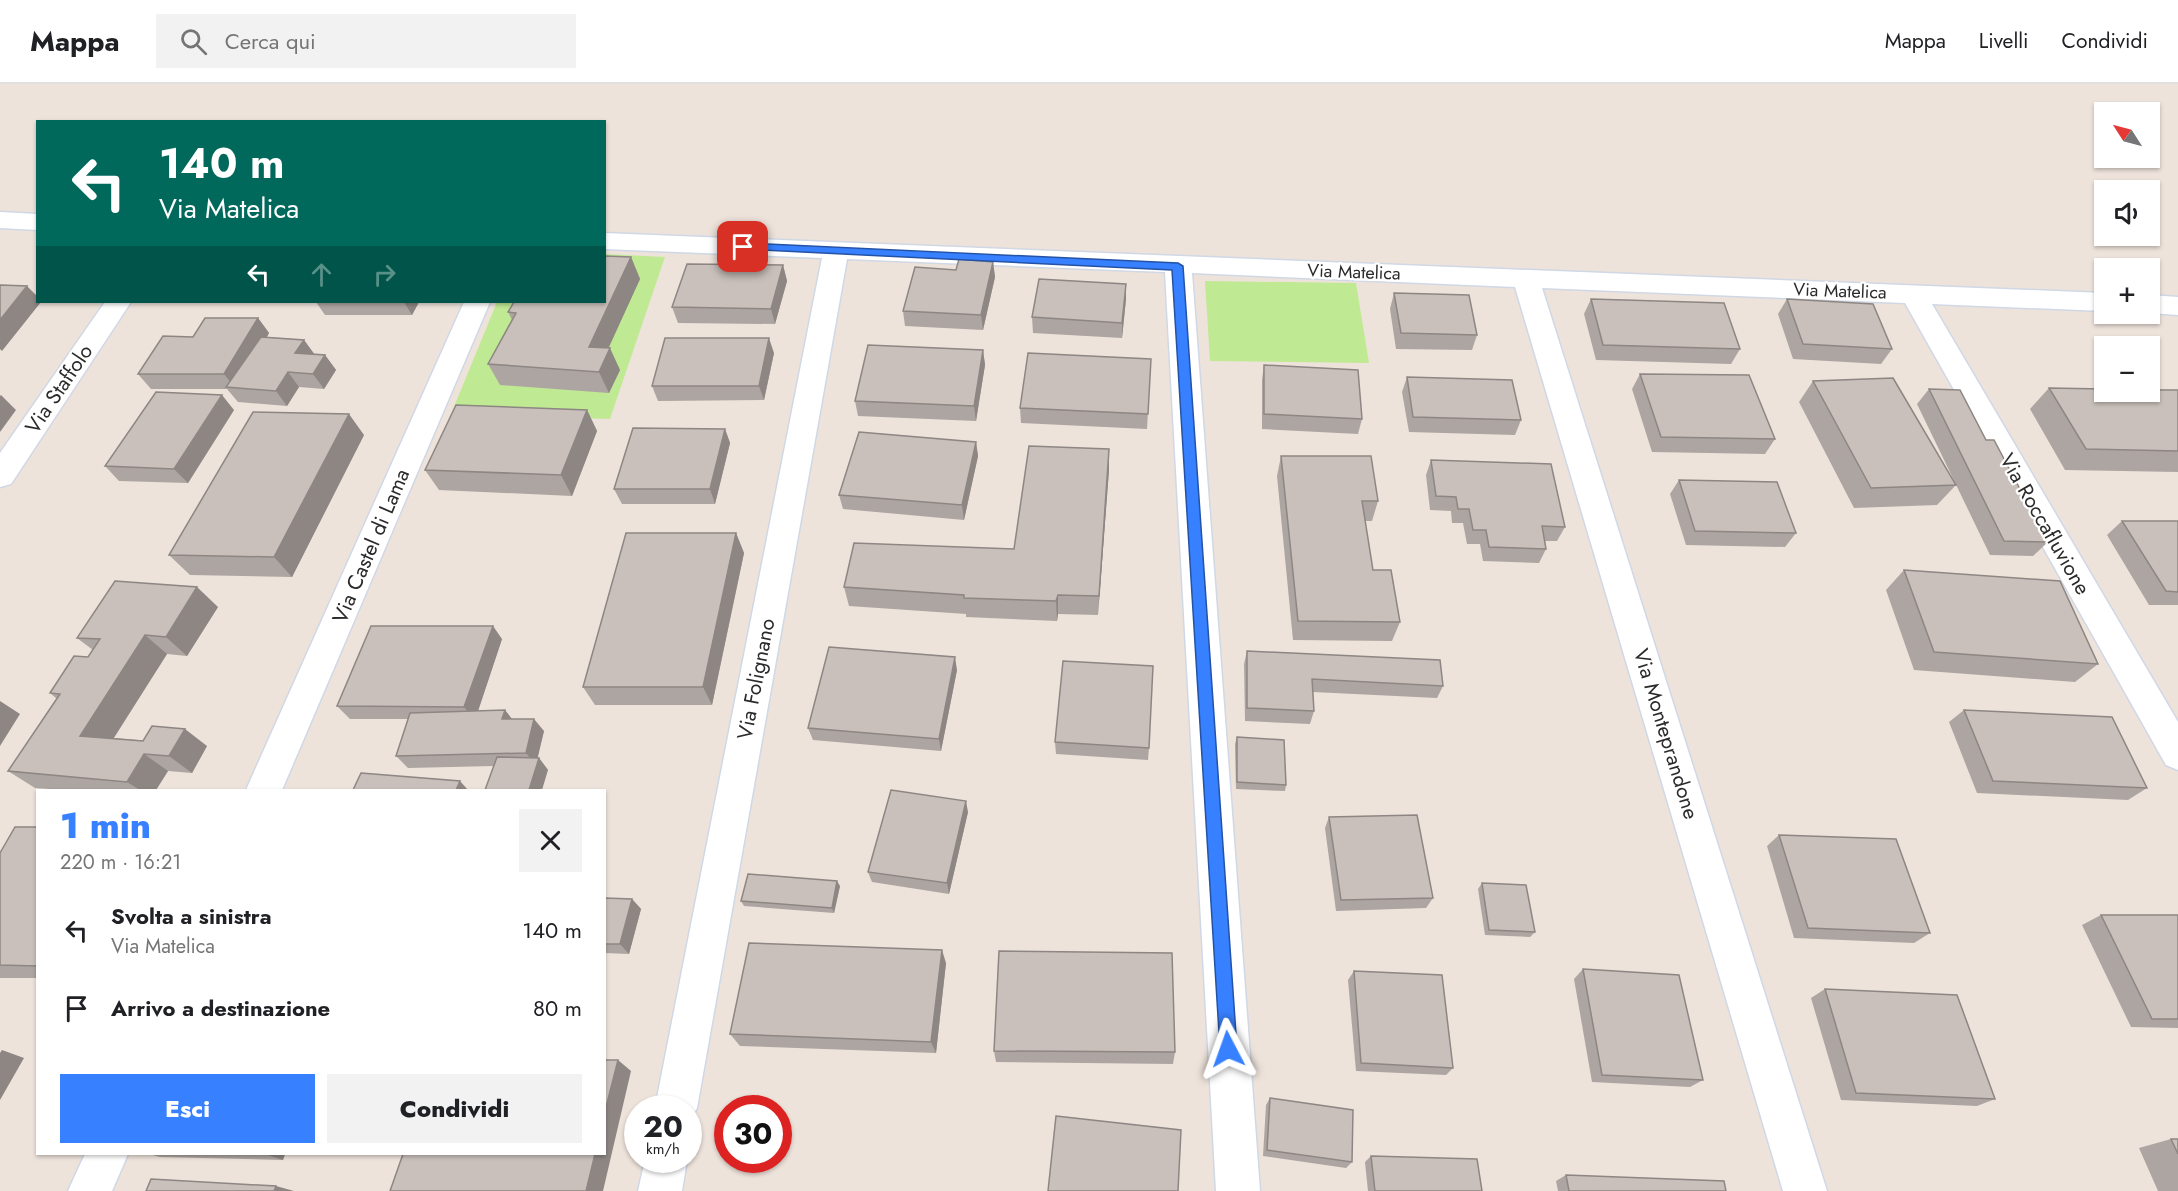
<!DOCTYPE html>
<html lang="it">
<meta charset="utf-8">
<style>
body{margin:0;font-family:Jost,sans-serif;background:#f2f2f2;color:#202124;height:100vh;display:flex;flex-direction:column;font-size:22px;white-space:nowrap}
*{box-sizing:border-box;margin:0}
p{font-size:20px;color:#757577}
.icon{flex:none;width:33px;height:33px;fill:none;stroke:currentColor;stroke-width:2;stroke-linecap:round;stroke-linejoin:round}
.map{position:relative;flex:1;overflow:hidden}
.drawer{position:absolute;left:36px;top:705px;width:570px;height:366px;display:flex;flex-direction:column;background:#fff;border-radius:0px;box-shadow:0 2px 4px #0004}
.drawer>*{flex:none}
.top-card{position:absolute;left:36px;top:36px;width:570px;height:183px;border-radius:0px;box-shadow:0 2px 4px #0004;background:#00695c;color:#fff;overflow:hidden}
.needle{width:39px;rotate:306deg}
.fabs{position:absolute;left:2094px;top:18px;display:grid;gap:12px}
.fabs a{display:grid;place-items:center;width:66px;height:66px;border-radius:0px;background:#fff;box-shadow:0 2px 4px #0004;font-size:30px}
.speed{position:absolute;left:624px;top:1011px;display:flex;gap:12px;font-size:30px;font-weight:700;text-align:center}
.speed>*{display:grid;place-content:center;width:78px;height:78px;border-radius:50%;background:#fff;box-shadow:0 2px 4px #0004;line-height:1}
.speed small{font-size:15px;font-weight:400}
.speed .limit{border:9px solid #d22;background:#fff;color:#111}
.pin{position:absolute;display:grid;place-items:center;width:51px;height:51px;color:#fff;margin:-26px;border-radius:12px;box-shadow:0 3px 9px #0006}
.me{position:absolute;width:66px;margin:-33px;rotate:356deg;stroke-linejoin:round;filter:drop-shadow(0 0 4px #0008)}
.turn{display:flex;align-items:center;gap:21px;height:126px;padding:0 24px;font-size:27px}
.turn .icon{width:78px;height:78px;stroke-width:2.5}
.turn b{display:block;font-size:42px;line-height:51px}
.lanes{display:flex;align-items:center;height:57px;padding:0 24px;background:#0003;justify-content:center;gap:30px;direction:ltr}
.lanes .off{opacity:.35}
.round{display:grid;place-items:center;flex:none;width:63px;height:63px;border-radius:0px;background:#f2f2f2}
.headline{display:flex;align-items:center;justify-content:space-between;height:102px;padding:0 24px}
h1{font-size:36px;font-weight:800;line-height:45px;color:#3780ff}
.button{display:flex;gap:12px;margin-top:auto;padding:12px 24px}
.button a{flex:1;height:69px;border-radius:0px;background:#3780ff;color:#fff;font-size:24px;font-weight:800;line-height:69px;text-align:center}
.button a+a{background:#f2f2f2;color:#202124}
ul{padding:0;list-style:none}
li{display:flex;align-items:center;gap:18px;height:78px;padding:0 24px}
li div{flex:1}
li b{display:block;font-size:22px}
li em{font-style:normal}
header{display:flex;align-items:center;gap:36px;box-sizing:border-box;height:84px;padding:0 30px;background:#fff;border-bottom:2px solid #e0e0e0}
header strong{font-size:28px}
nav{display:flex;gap:33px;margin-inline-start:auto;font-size:21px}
.search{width:420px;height:54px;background:#f2f2f2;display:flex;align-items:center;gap:15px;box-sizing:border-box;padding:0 21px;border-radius:0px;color:#757577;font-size:22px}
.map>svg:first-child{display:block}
.green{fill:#c0e993}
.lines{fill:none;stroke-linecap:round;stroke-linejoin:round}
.minor-casing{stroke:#d0d8e5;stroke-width:3}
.minor{fill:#fff;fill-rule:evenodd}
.wall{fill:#ada5a1}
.shaded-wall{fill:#8d8683}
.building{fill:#c9c0bb;stroke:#8d8683;stroke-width:1.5}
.route{fill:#3780ff;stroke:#2453a6;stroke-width:1.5}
.labels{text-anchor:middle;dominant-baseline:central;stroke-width:4.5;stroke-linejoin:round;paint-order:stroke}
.far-street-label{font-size:18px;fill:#2b2b2b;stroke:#fff}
.street-label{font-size:21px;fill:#2b2b2b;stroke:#fff}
</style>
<header>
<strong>Mappa</strong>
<div class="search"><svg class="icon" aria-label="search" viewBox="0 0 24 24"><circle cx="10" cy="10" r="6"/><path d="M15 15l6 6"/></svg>Cerca qui</div>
<nav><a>Mappa</a><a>Livelli</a><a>Condividi</a></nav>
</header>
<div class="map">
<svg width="2178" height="1107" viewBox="0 0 2178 1107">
<rect width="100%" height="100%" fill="#eee3db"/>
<path class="green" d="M605 170 665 173 610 335 451 330 497 218H604Z
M1205 197 1356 199 1369 279 1210 277Z"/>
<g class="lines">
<defs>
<path id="minor" d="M0 128 38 130V146L0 144Z
M604 149 2104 209V227L1932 220 2178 638V686L2166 681 1905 219 1542 204 1827 1107H1783L1515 203 1192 189 1260 1107H1216L1165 188 847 175 697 1024 688 1040V1024H655L822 174 604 165Z
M2150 211 2178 213V231L2150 229Z
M105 218H131L11 400 0 403V369Z
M464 218H490L282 706H246Z
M85 1070H128L112 1107H68Z
M645 1076H687L682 1107H638Z"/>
</defs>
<use href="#minor" class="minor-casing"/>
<use href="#minor" class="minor"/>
</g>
<path class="wall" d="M631 173 640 195 608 264 620 286 609 309 500 301 488 280 512 236 508 228Z
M993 178 995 193 983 246 905 242 903 227 956 186Z
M783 181 787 197 775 240 678 239 672 223Z
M1126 200V215L1122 254 1033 249 1032 233Z
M1394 209 1477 251 1472 266 1396 265 1390 225Z
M1591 215 1740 265 1731 280 1596 276 1584 230Z
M1787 215 1892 265 1881 280 1793 275 1778 230Z
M316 218H419L412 231H325Z
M258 234 269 249 267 253 304 256 314 270 325 271 336 286 324 305 299 303 287 322 238 318 227 305H151L138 290 193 253Z
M983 266 985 281 976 337 858 332 855 317Z
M774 269 764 316 658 317 652 302Z
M1151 275 1147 345 1021 339 1020 324Z
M1264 281 1362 335 1358 350 1262 345V296Z
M1640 290 1775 355 1765 370 1652 368 1632 305Z
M1407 293 1521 336 1515 351 1409 348 1402 308Z
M1813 297 1956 401 1937 421 1854 424 1799 318Z
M2049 304 2178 306V388L2065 386 2030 325Z
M1929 305 1986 356 2048 458 2033 472 1990 471 1917 320Z
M234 326 188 399 119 397 105 382Z
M587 326 597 347 572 412 439 406 425 386Z
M725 345 730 359 715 420H622L614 405Z
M364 351 292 493 190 491 169 471Z
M976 358 978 372 964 436 843 425 839 411Z
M1281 372 1378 417 1372 437H1365L1373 486 1400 538 1392 557 1293 556 1277 392Z
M1431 376 1565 443 1557 457H1545L1546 465 1539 479 1483 477 1480 460H1467L1463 439H1452L1451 427 1430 426 1426 391Z
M1109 386 1098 531 1058 530 1057 537 966 533V530L849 522 844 503 1014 465Z
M1679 396 1796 449 1785 463 1686 461 1670 410Z
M2122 437H2178V521H2149L2107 451Z
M736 449 744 469 712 621H595L583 603Z
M1904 486 2098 580 2075 598 1914 586 1886 506Z
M218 523 187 572 167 570 114 654 207 662 192 689 168 687 156 706H63L35 704 8 687 57 615 50 609 88 573 93 566 77 554Z
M502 555 478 627 505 626 512 635 544 647 537 674H539L548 686 494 682 408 684 396 672 408 635H350L337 622Z
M1247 567 1443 602 1437 614 1313 608 1314 627 1310 640 1245 637 1244 580Z
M957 586 941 667 813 656 808 644Z
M1964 626 2147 704 2128 716 1977 709 1949 638Z
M1237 653 1286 701 1285 707 1236 705 1235 660Z
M1055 658 1149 664 1148 676 1056 670Z
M968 728 949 810 872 798 868 788Z
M1329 733 1433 814 1426 824 1336 827 1325 744Z
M38 743V894H0V769Z
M1779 751 1930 849 1914 859 1794 854 1767 762Z
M1482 799 1535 848 1530 853 1485 851 1478 805Z
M840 802 834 829 744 822 741 817Z
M604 814 632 815 641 825 629 870 604 869Z
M2101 831H2178V944L2131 943 2082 841Z
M946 879 936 969 740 962 730 950Z
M1583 885 1703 996 1690 1003 1592 998 1574 895Z
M1354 887 1453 984 1446 991 1356 987 1348 896Z
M1825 905 1995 1015 1977 1022 1841 1016 1811 914Z
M994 967 1175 968 1173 980 996 978Z
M1270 1014 1352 1078 1346 1084 1263 1072 1266 1021Z
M2171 1055H2178V1107H2158L2139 1064Z
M149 1070H285L283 1076 160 1073Z
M1371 1072 1482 1107H1368L1365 1078Z
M1566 1091 1726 1107H1558L1556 1097Z"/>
<path class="shaded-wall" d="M631 173 640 195 599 285 589 263Z
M993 178 995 193 983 246 981 231Z
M783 181 787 197 775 240 771 225Z
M1126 200V215L1122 254V239Z
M27 202 38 213V218H41L2 267 0 265V236Z
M404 218H419L412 231Z
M258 234 269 249 237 304H235L224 290Z
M769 254 774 269 764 316 759 302Z
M304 256 315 271 295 269Z
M610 264 620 286 609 309 599 288Z
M983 266 985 281 976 337 974 322Z
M325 271 336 286 324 305 313 290Z
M288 288 299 303 287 322 276 307Z
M1 311 16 326 0 348V312Z
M222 311 234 326 188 399 174 385Z
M587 326 597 347 572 412 561 391Z
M349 330 364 351 292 493 274 473Z
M725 345 730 359 715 420 710 405Z
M976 358 978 372 964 436 962 421Z
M1109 365V386L1098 531 1099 512Z
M736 449 744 469 712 621 703 603Z
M197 503 218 523 187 572 166 553Z
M1058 511V530L1057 537 1056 517Z
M493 542 502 555 475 636 464 623Z
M145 551 167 570 104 669 80 652Z
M955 573 957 586 941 667 939 655Z
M0 617 20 630 0 662Z
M505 626 515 639 502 635Z
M534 635 544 647 536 681 526 669Z
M185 645 207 662 192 689 169 672Z
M144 670 168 687 156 706H140L127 698Z
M539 674 548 686 542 706H529Z
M460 697 468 706H456Z
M966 717 968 728 949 810 947 799Z
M837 797 840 802 834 829 832 824Z
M632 815 641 825 629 870 620 860Z
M942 866 946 879 936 969 931 958Z
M2 966 24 974 0 1016V969Z
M618 976 631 987 603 1107H586L595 1070H604V1031Z
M265 1070H285L283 1076Z
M276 1102 294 1107H274Z"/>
<path class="building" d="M604 172 631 173 589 263 610 264 599 288 488 280 516 229 508 228 514 218H604Z
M959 175 993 178 981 231 903 227 915 183 956 186Z
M687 180 783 181 771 225 672 223Z
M1039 195 1126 200 1122 239 1032 233Z
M0 201 27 202 0 236Z
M1394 209 1469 211 1477 251 1401 249Z
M1591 215 1724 219 1740 265 1603 261Z
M1787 215 1873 220 1892 265 1803 260Z
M205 234H258L224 290H138L163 252 193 253Z
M261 253 304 256 295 269 325 271 313 290 288 288 276 307 226 303Z
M665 254H769L759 302H652Z
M868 261 983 266 974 322 855 317Z
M1028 269 1151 275 1148 330 1020 324Z
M1264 281 1358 286 1362 335 1264 330Z
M1640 290 1749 291 1775 355 1661 353Z
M1407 293 1512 296 1521 336 1413 333Z
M1893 294 1956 401 1871 404 1813 297Z
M2049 304 2104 305V308H2150V306H2178V367L2086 365Z
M1929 305 1960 306 1986 356H1994L2048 458 2004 457Z
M156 308 222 311 174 385 105 382Z
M456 321 587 326 561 391 425 386Z
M253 328 349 330 274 473 169 471Z
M633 344 725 345 710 405H614Z
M859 348 976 358 962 421 839 411Z
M1029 362 1109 365 1099 512 1058 511 1056 517 964 514V511L844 503 854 459 1014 465Z
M1281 372H1371L1378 417H1362L1373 486H1391L1400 538 1298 537Z
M1431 376 1551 380 1565 443 1542 442 1546 465 1489 463 1486 446H1473L1469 425H1458L1456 413 1436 412Z
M1679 396 1777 398 1796 449 1695 447Z
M2122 437H2178V508L2166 507Z
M626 449H736L703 603H583Z
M1904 486 2060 497 2098 580 1934 568Z
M115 497 197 503 166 553 145 551 80 652 143 657 152 642 185 645 169 672 144 670 127 698 8 687 60 610 50 609 74 572 88 573 100 555 77 554Z
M371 542H493L464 623 337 622Z
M829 563 955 573 939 655 808 644Z
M1247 567 1440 576 1443 602 1312 595 1314 627 1247 624Z
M1063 577 1153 582 1149 664 1055 658Z
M505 626 502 635H534L526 669 396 672 410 629Z
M1964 626 2112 633 2147 704 1993 697Z
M1237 653 1284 656 1286 701 1237 698Z
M497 673 539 674 529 706H485Z
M361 689 460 697 456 706H353Z
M891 706 966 717 947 799 868 788Z
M1417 731 1433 814 1341 816 1329 733Z
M15 743H38V882L0 881V769Z
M1779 751 1896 755 1930 849 1808 844Z
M748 790 837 797 832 824 741 817Z
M1482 799 1526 801 1535 848 1489 846Z
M604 814 632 815 620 860H604Z
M2101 831H2178V935H2152Z
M749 859 942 866 931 958 730 950Z
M999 867 1172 869 1175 968 994 967Z
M1583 885 1679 891 1703 996 1602 991Z
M1354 887 1442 891 1453 984 1361 979Z
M1825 905 1957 911 1995 1015 1856 1009Z
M604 976H618L604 1031Z
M1270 1014 1353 1026 1352 1078 1267 1066Z
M1056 1032 1181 1046 1178 1107H1048Z
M2171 1055H2178V1070Z
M403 1070H595L586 1107H390Z
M1371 1072 1477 1075 1482 1107H1375Z
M1566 1091 1724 1097 1726 1107H1569Z
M151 1095 276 1102 274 1107H146Z"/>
<path class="route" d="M743 159 1178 179 1183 182 1237 965 1234 971 1228 973 1222 971 1220 965 1172 186 739 165 738 163Z"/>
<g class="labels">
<g class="far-street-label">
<text transform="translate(1354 188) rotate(2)">Via Matelica</text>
<text transform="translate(1840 207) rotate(2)">Via Matelica</text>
</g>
<g class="street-label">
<text transform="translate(59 305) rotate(-56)">Via Staffolo</text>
<text transform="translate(2045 440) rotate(60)">Via Roccafluvione</text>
<text transform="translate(371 462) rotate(-67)">Via Castel di Lama</text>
<text transform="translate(756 595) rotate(-79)">Via Folignano</text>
<text transform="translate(1666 650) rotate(73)">Via Monteprandone</text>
</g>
</g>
</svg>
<div class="fabs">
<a><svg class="needle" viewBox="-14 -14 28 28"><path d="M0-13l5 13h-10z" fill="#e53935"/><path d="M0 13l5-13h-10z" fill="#757577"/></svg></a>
<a><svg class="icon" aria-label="sound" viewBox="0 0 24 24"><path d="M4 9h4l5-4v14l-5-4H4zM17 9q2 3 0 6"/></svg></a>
<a>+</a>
<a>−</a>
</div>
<div class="speed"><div>20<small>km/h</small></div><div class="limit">30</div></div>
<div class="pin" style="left:743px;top:163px;background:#d93025"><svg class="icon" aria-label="arrive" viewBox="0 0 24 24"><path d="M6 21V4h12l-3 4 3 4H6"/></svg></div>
<svg class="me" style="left:1228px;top:965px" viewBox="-20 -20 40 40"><path d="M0-17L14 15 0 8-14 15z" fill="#3780ff" stroke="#fff" stroke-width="4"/></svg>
<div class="top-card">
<div class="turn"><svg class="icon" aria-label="left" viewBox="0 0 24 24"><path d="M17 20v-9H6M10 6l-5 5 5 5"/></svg><div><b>140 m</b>Via Matelica</div></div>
<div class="lanes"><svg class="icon" aria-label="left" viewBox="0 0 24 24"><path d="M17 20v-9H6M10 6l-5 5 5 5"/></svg><svg class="icon off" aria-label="ahead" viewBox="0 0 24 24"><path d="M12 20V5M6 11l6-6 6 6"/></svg><svg class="icon off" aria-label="right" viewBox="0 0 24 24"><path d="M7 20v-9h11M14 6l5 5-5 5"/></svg></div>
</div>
<section class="drawer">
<div class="headline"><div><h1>1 min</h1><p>220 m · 16:21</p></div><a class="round"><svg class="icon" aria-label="close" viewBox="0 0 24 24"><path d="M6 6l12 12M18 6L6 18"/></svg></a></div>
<ul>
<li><svg class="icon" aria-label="left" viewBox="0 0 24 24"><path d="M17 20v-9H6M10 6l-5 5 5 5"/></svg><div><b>Svolta a sinistra</b><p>Via Matelica</p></div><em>140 m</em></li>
<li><svg class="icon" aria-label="arrive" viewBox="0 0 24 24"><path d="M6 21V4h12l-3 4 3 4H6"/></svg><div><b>Arrivo a destinazione</b></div><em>80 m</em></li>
</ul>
<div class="button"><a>Esci</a><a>Condividi</a></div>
</section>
</div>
